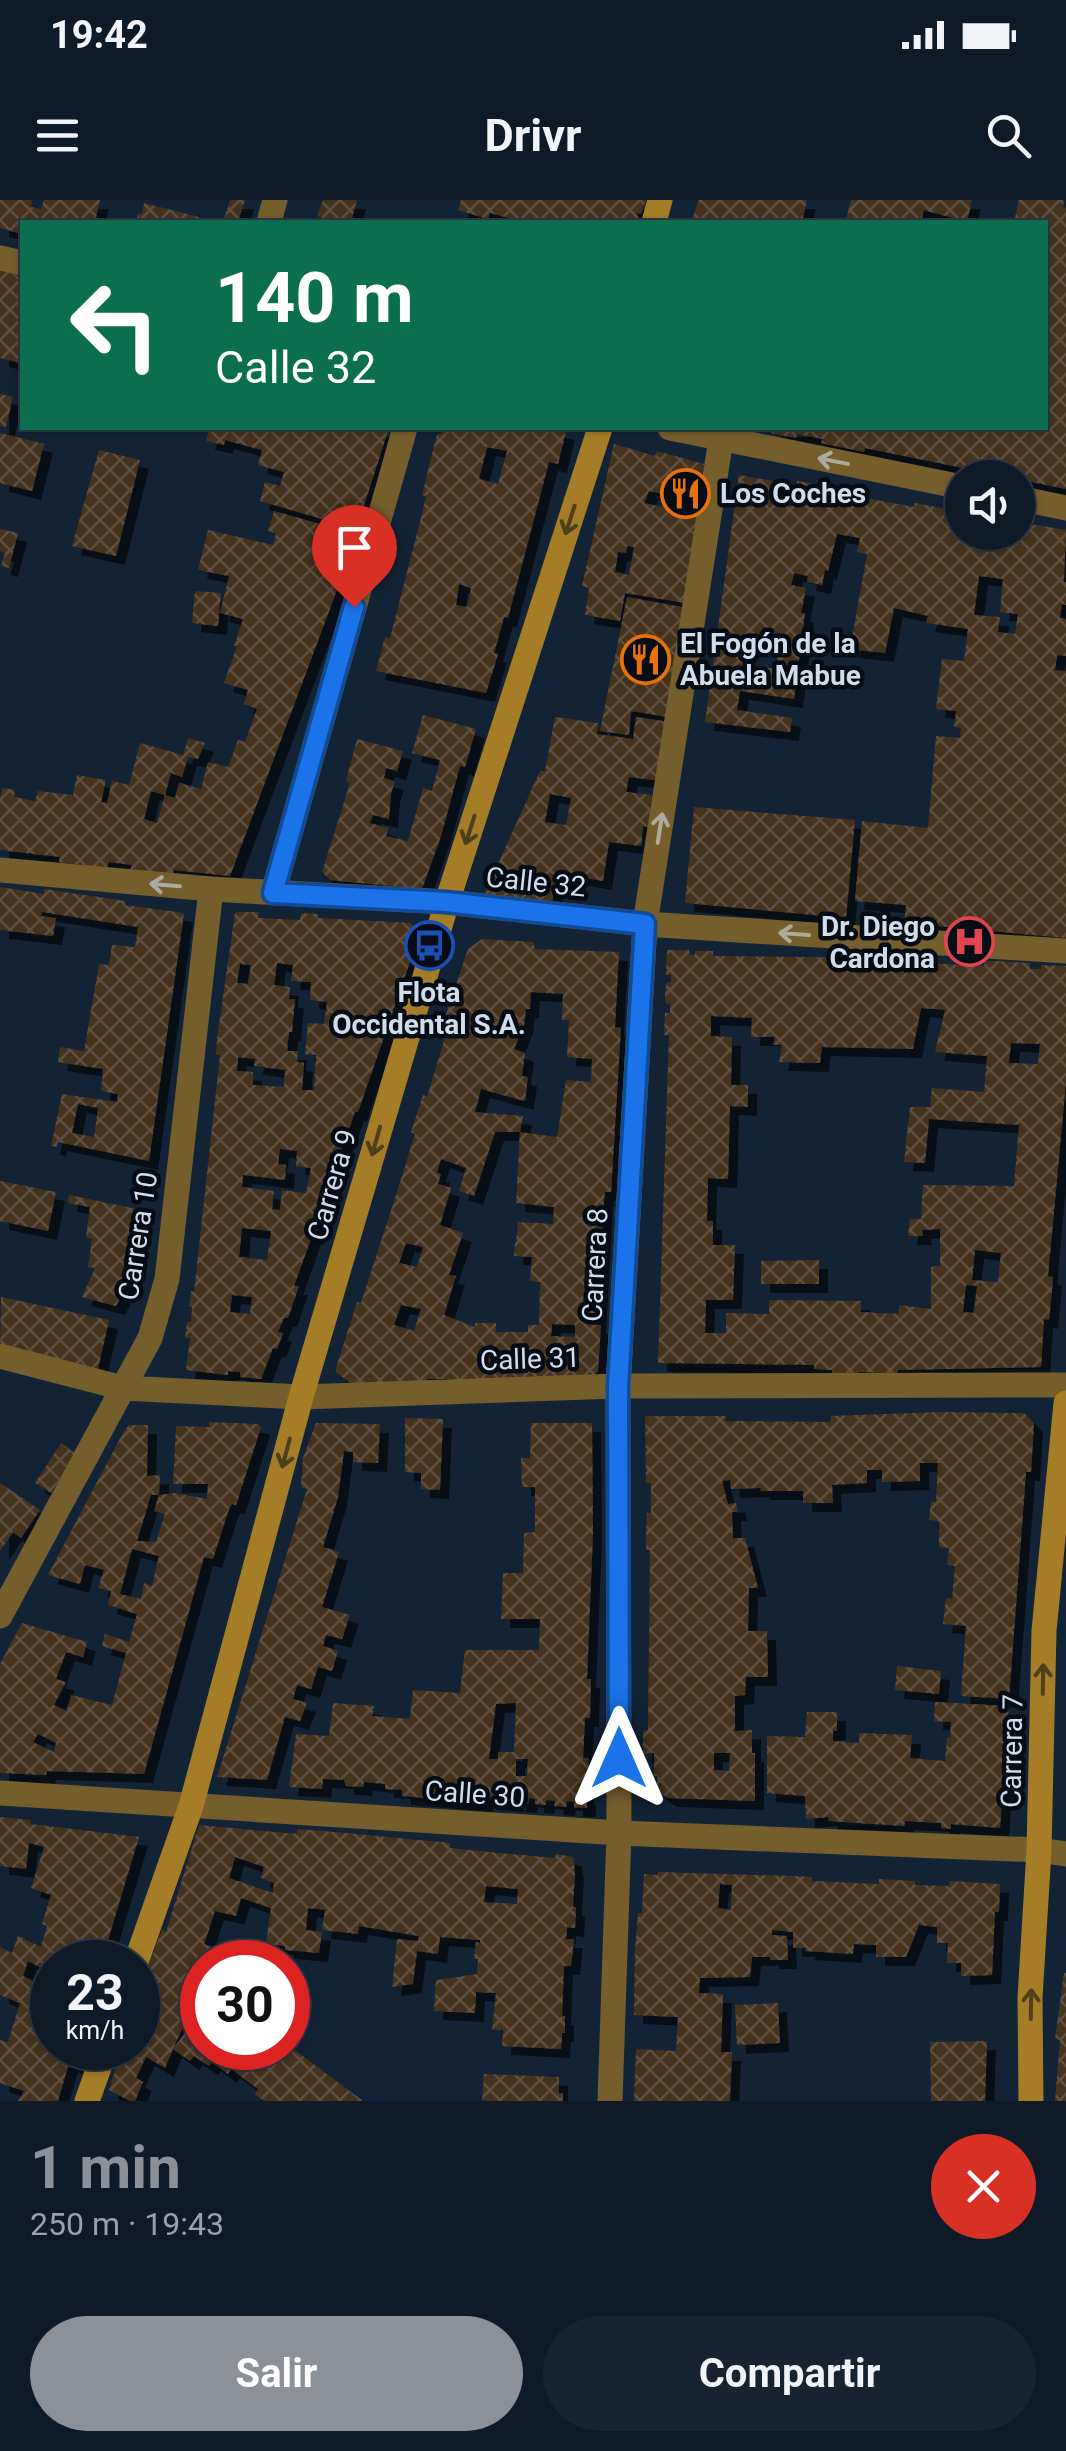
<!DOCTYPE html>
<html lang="es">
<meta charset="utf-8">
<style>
body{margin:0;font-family:Roboto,sans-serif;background:#172330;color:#f1f3f6;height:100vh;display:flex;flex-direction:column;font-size:38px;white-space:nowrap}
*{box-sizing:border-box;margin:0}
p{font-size:32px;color:#9ba1a8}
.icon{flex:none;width:55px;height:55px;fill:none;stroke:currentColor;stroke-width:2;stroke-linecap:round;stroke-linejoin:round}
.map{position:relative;height:1901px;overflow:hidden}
.drawer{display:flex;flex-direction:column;background:#0e1a28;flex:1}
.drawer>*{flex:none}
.guide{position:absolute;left:20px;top:20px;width:1028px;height:210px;border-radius:0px;box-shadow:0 2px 8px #0004,0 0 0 2px #2e3845;background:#0b6e4f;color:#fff;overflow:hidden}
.tools{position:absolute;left:945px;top:260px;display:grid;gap:20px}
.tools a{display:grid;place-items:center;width:90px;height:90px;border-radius:50%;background:#0e1a28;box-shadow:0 2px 8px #0004,0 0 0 2px #2e3845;font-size:50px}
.speed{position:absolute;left:30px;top:1740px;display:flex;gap:20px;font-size:50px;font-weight:700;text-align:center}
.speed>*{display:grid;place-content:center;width:130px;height:130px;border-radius:50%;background:#0e1a28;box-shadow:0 2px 8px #0004,0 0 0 2px #2e3845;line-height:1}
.speed small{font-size:25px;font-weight:400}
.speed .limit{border:15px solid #d22;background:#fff;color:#111}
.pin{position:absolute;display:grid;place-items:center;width:85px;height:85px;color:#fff;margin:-102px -42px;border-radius:50% 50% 50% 0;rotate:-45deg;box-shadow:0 0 10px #0007}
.pin .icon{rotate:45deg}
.me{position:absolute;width:110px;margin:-55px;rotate:0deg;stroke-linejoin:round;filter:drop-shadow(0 0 8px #0008)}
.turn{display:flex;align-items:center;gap:35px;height:210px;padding:0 30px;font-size:45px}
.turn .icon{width:130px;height:130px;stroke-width:2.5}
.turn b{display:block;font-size:70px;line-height:85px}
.round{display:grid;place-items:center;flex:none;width:105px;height:105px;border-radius:52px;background:#172330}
.overview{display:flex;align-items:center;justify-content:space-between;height:170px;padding:0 30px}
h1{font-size:60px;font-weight:700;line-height:75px;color:#8c9099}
.primary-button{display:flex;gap:20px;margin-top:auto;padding:20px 30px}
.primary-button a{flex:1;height:115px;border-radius:60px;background:#8c9099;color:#fff;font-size:40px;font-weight:700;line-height:115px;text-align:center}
.primary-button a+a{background:#172330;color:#f1f3f6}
.status{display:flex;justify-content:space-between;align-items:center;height:70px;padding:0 50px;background:#0e1a28;direction:ltr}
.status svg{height:28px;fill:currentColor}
header{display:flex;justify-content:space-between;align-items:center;height:130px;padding:0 30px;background:#0e1a28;font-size:45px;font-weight:700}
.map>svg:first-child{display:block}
.building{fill:url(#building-cross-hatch);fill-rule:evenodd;filter:url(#shadow)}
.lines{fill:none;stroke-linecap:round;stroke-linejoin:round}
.minor{stroke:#755d2c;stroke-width:25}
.secondary{stroke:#a57d26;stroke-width:25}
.oneway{stroke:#adaa9e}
.oneway2{stroke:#4e3f1d}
.route-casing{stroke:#114b97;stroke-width:25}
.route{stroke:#1a73e8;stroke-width:18}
.labels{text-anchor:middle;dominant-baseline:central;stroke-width:9;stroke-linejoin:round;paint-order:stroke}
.poi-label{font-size:28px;font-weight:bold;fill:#d2ddea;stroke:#060c15;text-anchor:start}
.street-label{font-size:28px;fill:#d2ddea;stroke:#060c15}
</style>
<div class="status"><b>19:42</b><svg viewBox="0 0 49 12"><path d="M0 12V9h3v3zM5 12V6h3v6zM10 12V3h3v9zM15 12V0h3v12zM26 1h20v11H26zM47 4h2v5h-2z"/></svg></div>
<header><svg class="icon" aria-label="menu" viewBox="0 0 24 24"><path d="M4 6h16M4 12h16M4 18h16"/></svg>Drivr<svg class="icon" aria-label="search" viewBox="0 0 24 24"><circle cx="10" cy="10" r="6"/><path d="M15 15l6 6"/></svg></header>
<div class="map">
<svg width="1066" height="1901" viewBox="0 0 1066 1901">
<defs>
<pattern id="building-cross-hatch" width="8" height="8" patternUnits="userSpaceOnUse" patternTransform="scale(2.5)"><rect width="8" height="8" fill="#45311e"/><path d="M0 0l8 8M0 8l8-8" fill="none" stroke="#5f4e3f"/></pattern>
<filter id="shadow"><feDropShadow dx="9" dy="9" stdDeviation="0" flood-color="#0009"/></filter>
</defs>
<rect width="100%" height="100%" fill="#132336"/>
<path class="building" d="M0 0H32L31 7 41 9 44 0H100L95 22H22V34L0 28Z
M230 0H245L238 22H223Z
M323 0H357L351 22H337L317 16Z
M461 0H646L641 14 636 13 639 18V22H524L490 13 488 19 458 10Z
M699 0H807L802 22H691Z
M851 0H972L967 22 924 10 921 22H863L846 20Z
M1019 0H1064L1063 7 1066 8V289L865 248 864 252 845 248 821 243 823 239 812 237 797 234 796 238 771 233 773 228H1045V22H1014Z
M144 3 199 17V22H136L138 13 142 14Z
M0 66 16 70 15 75 22 77 21 163 0 158Z
M0 194 13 197 6 227 0 226Z
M210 228H389L334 398 230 676 174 670 173 674 130 670 132 665 109 662 107 668 59 662 60 657 0 650V596L3 588 15 590 14 597 35 601 38 591 73 595 77 575 106 580 101 602 107 603 112 581 129 585 140 543 183 555 188 538 205 543 198 559 188 557 182 577 171 573 165 595 151 591 144 619 157 623 165 595 175 598 179 583 201 589 208 562 228 567 238 540 245 542 257 509 244 504 248 490 224 483 237 446H234L243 419 220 413 229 376 198 370 208 330 273 345 276 333 268 331 274 311 320 324 322 319 260 301 265 282 280 286 284 272 258 265 262 250 225 240 224 245 206 241Z
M443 228H551L566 231 558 264 549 262 508 418 504 417 494 453 498 454 486 493 376 471 385 437 390 438 421 318 426 296 422 295 437 234H441ZM487 247 507 251 498 284 479 279ZM459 384 471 388 467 407 456 405Z
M0 233 44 244 32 291 0 283Z
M614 244 655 256 657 251 704 264 695 350 691 349 685 403 625 393 620 421 585 415 589 388 582 386ZM649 291 664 294 663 307 644 303ZM627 346 634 347 629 375 615 372 618 352 626 353Z
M99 250 140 260 116 356 72 346Z
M739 275 796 285 797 281 823 285V290L914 307 915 303 962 312V332H1018V322L1066 330 1064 382H1066V405L1062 404 1060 418 1066 419V456L1057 455 1055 470 1066 471V738L904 723 906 705 855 701 862 621 928 628 936 536 960 538 961 528 954 527 956 511 936 509 942 459 964 461 968 429 926 423 928 416 894 408 885 453 850 449 867 354 857 352 860 338 837 334 828 371 825 370 822 385 807 382 808 376 794 373 791 385 806 388 801 413H805L794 499 740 491 737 510 792 518 790 532 705 522ZM979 376 1003 379 1000 412 1018 414 1015 434 998 432 1000 417 974 415ZM747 441 779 445 776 469 744 464Z
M0 329 18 333 9 368 1 366 5 353 0 351Z
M195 391 221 393 218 426 192 423Z
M627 397 682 407 668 517 631 511 629 535 600 531Z
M423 515 476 529 465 567 460 566 441 636 422 689 330 680 322 672 350 583 346 581 357 539 403 551 397 571 386 568 384 578 395 581 391 593 389 619 373 615 370 623 388 628 386 636 408 641 423 588 432 591 440 560 412 553Z
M555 517 598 523 597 534 633 539 636 517 669 522 661 581 629 577 626 592 652 595 648 627 643 626 641 646 609 642 603 681 575 676 574 682 556 680 552 704 484 695 540 571H545ZM550 594 571 598 566 625 545 622Z
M694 607 855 620 846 718 685 703Z
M0 687 44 694V689L126 701 125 705 184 713 149 961 58 942 57 947 51 946 62 894 117 902 118 894 101 891 103 869 58 862 60 847 84 851 99 764 109 765 112 745 135 747 138 727 42 712 41 716 56 718 53 736 0 730ZM78 904 98 908 94 937 72 933Z
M239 712H259L258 718 300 720 301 713 318 714 317 718 411 723 419 736 358 912H355L336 966 319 1013 323 1014 315 1036H312L294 1086H299L288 1118H284L278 1132 283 1133 277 1149 273 1148 261 1179 240 1177V1172L228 1171V1175L186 1170 190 1138H185L187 1122H191L192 1107H189L191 1091 194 1092 220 855H216L217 839 235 713ZM277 763 293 765 291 781 311 782 310 800 327 802 324 824 308 823 305 854 316 855 314 890H302L304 863 297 862 298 851H287L289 832H292L295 799H289L290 787 274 785ZM240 764 251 765 248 784 237 783ZM238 857 255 859 254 866 285 870 284 887 253 885V872L237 871ZM280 949 297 951 296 966 311 968 306 993 282 990 280 1010 272 1009 274 991 242 987 243 975 285 980 286 965 278 964ZM242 1028 271 1031 267 1060 239 1057ZM232 1095 252 1097 250 1114 230 1112Z
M482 739 533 742 535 749 619 752 615 826V827L621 828 611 992H605L604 1001 597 1125H601L598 1171 582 1185 527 1180 449 1179H427V1184L350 1183 336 1172V1168L357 1102 361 1103 394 1001 415 934 411 932 423 895 427 897 448 828 442 826 468 749ZM531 792 563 794 562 820H569L567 857 592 859 591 882 566 880 557 937 520 932 516 1003 554 1007 553 1024 518 1022 516 1043H515L514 1056 532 1057 530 1081 540 1082 539 1125H528V1132H496V1123H475V1127L444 1115 456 1076 449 1075 463 1033 440 1025 451 988 438 984 441 974 437 973 441 959 466 968 459 991 474 996 495 932H520L523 916 475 912 481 889 525 901 528 877 522 876 525 853 514 849 524 825 526 809H530ZM406 1043 423 1047 417 1067 399 1063ZM401 1105 421 1109 414 1131 394 1125ZM552 1124 575 1125V1137L551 1136Z
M667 750H689L690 755H695V751H713V756L813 757 984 766 985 761H996L1030 763V769H1041V765L1066 766V882L1048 1076 1053 1077 1052 1090 1049 1120 1044 1119 1041 1167 898 1170 897 1173 859 1172V1174L833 1173 832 1170 814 1169V1165L658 1163 669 835H664L665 813H670V804H666L665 798 666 783 671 782V775H666ZM921 808 945 810 935 852 987 856 984 892 932 888 930 907H910L904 962 925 963 929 919 1019 925 1014 986 923 985 921 1019H910L908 1036H923L922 1030 940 1029V1066L931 1067V1109L899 1105 898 1114 861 1112V1101L769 1100V1114L726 1113V1133H705L706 1100H733L735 1045H713V1021H707L708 978 728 979 730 906 748 907V885H731L732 837 711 836V816L752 818 751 837H775L773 845H782L779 862 820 863 822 847 913 849ZM1011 843 1040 844 1038 864 1009 863ZM975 1050 1001 1053 998 1082 972 1080ZM966 1085 977 1086 974 1113 963 1112Z
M0 981 56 992 48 1031 0 1021Z
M69 995 142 1010 132 1076 116 1106 82 1097 95 1068 88 1067 92 1039 86 1038 90 1007 68 1003Z
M819 1060V1084H761V1061Z
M1 1097 109 1120 97 1173 0 1153Z
M939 1212 1024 1213 1034 1223 1031 1272H1026L1009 1499 961 1496 966 1426 943 1424 946 1398 952 1399 955 1366 947 1365 949 1348 939 1347V1321L929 1320 931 1301 936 1302 938 1263H920V1281L882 1282V1270H867V1283L832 1285 833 1303H803V1291H761L760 1288 731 1289 730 1280 722 1281 728 1304 736 1303 738 1312H732L733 1338H745L758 1388H749L748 1431H767L768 1477H746L745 1495 735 1496V1531L752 1530V1553H755V1601L668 1598 657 1591V1576H654V1553L643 1554V1531L648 1530 650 1350H646V1332L647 1313H651V1283H646L645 1216H726L725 1221 830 1222 831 1216ZM714 1553H730L729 1571 714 1570Z
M405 1218 443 1219 440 1290 421 1289V1273L405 1272Z
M209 1222 258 1224 261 1227 236 1305 232 1304 229 1309 213 1359 204 1357 144 1574 47 1571 46 1575 0 1573V1464L22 1423 87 1442 83 1457 66 1452 56 1479 66 1482 54 1505 67 1511 71 1495 112 1505 126 1453 102 1446 105 1434 129 1442 137 1414 108 1405 111 1391 98 1388 104 1370 85 1365 80 1384 48 1375 124 1231 129 1225H148L147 1276 160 1275 159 1295H151L137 1341 156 1342 165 1314 154 1311 159 1295 175 1293 207 1299 208 1284H173L176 1226 209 1227ZM132 1349 159 1356 152 1386 144 1383 141 1399 120 1394ZM38 1534 56 1543 54 1552 33 1542Z
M316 1223 380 1224 378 1263 353 1262V1252L344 1251 338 1297 323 1347 339 1352 322 1407 350 1415 342 1439 326 1435 323 1446 338 1451 332 1471 318 1467 311 1489 297 1485 293 1499 307 1503 300 1521 285 1517 267 1580 217 1577 307 1289 301 1287 303 1258Z
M531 1223H592L593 1332 587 1479H591L590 1518H585L583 1558H589L588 1569H586L588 1578 585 1596H587V1608H574V1602L567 1601 566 1607 554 1606 555 1601 546 1600V1605L535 1604V1599L529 1598 528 1604 517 1603V1597H515V1603L490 1601 489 1596 485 1595 484 1603 402 1596V1590L385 1589V1584L364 1582 363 1587 346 1586 344 1580 323 1579 322 1589 289 1587 296 1534 329 1536 333 1503 374 1506 372 1516 410 1519 413 1490 460 1493 465 1450H539L540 1419H501L503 1373H523L524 1333 535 1332V1287H522L521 1258H530ZM516 1503 514 1552H498V1559H489L496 1504ZM516 1559H528L527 1576H516Z
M61 1243 76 1254 51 1293 35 1283Z
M0 1283 40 1310 21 1338 13 1332 0 1351Z
M897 1466 941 1471 939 1494 895 1490Z
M935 1502 1009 1506 1000 1628 951 1624V1629L941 1628V1623L905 1621 904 1626 828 1621 829 1617 806 1619 805 1596 767 1593V1536L805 1537 807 1512H837V1531H833V1541L859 1543V1533L912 1535 910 1558 945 1561 947 1537 950 1538 951 1522 934 1521Z
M0 1617 31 1620V1624L139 1637 105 1750 108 1751 105 1762H52V1848H79L74 1865 69 1863 58 1901H18L24 1891 0 1883V1840L8 1842 20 1803 0 1795V1747L12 1753 18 1736 41 1747 47 1726 42 1724 51 1695 31 1688 44 1647 29 1643 26 1669 0 1666ZM28 1761 47 1771 43 1786 23 1776Z
M199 1625 297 1634V1629L335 1632 450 1643V1648L489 1652 555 1658 556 1654 573 1657 575 1671 573 1707H576L575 1728 567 1727 566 1739H574L571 1766H564L562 1817 565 1816V1833H562L561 1849 502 1846 503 1830H492L496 1793 476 1792 475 1813 434 1811 436 1780 477 1774 478 1759H474L476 1742 480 1743V1740L440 1737 438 1754 417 1751 413 1784 392 1787 397 1739 418 1741 419 1736 359 1726 358 1734 322 1730 325 1710 308 1708 306 1730 322 1732 319 1753 285 1750V1746L266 1744 271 1708 241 1698 236 1716 215 1711 204 1744 219 1749 214 1762H202V1790L185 1785 179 1800 193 1805 173 1849 202 1810V1848H288V1845L363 1901H264L255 1894 258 1889 231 1869 228 1874 212 1862 209 1866 194 1856 190 1861 173 1849 165 1868 146 1857 136 1878 143 1882 135 1901H130L109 1890 122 1848H138V1808L151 1773 146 1772 162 1730 166 1732ZM235 1657 264 1667 261 1678 274 1683 273 1693 229 1678ZM486 1686 518 1689 517 1704 484 1702Z
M658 1672 793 1676 812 1677V1681L879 1684V1679L915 1681V1685L949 1686 950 1681 1000 1684 999 1712H995L992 1775 961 1776V1763H947L948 1743H937V1727L919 1725 906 1757H876V1745L854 1744 853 1754 805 1751 806 1748H793V1732L772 1730V1735L787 1736 788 1760H770V1757H752L750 1777 700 1778 699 1793 723 1794 721 1852H732L730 1901H634L636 1849 676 1851 678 1817 634 1815 635 1749 638 1713H642L644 1674 657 1675ZM720 1684 732 1685 731 1710 718 1708Z
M1064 1773H1066V1901H1055L1060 1840 1055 1839Z
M778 1803 780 1843 737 1845 735 1805Z
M987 1841 985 1901H931L930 1842Z
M484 1874 559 1877V1893H563V1901H482Z"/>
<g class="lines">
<path class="minor" d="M269 22 275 0
M0 58 22 63
M670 228 962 287
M1018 298 1066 308
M0 670 211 689 447 702 645 724 1066 751
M273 693 405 228
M0 1156 123 1188 301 1197 618 1186 1066 1185
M0 1416 150 1138 167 1079 211 689
M0 1593 619 1633 1039 1650 1066 1654
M610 1901 619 1633 618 1186 645 724 721 239"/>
<path class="secondary" d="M654 22 660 0
M136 1762 191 1606 301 1197 447 702 600 228
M87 1901 106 1848
M1031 1901 1030 1798 1039 1650 1044 1431 1066 1203"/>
</g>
<defs><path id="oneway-shaft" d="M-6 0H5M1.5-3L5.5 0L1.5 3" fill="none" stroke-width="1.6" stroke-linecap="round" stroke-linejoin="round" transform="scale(2.5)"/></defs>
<g class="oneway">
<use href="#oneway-shaft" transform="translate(833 261) rotate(-169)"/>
<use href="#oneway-shaft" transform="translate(660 628) rotate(-81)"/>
<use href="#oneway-shaft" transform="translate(165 685) rotate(-175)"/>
<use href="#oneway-shaft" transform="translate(794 734) rotate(-176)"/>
</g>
<g class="oneway2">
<use href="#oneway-shaft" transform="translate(570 320) rotate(108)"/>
<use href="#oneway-shaft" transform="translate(470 630) rotate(108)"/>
<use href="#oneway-shaft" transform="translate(376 941) rotate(106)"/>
<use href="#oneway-shaft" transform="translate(286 1253) rotate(105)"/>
<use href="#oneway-shaft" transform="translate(1043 1479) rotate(-89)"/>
<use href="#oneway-shaft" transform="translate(1031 1804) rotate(-89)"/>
</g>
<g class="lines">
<defs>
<path id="route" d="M354 407 273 693 446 702 645 724 618 1186 619 1558"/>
</defs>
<use href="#route" class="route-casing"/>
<use href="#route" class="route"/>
</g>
<defs>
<symbol id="restaurant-ring" viewBox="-11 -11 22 22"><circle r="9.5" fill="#060c15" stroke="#e8710a" stroke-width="1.5"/><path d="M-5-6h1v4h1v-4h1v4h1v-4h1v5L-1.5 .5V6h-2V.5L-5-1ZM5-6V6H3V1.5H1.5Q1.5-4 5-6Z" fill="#e8710a"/></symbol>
<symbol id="hospital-ring" viewBox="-11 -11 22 22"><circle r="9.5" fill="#060c15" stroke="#e0444e" stroke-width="1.5"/><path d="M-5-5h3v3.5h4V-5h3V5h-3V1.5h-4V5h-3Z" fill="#e0444e"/></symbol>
<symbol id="bus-ring" viewBox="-11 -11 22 22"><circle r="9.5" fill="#060c15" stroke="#1a4fb4" stroke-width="1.5"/><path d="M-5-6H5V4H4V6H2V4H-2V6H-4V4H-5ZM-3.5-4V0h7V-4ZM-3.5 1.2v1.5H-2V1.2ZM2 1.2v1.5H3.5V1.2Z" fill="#1a4fb4"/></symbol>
</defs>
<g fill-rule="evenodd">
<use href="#restaurant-ring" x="658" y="266" width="55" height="55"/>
<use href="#restaurant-ring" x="618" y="432" width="55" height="55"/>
<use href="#hospital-ring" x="942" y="714" width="55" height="55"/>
<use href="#bus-ring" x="402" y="718" width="55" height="55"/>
</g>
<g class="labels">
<g class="poi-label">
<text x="720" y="293">Los Coches</text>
<text x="680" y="443">El Fogón de la<tspan x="680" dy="32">Abuela Mabue</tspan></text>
<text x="935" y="726" text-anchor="end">Dr. Diego<tspan x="935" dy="32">Cardona</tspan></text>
<text x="429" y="792" text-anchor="middle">Flota<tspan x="429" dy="32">Occidental S.A.</tspan></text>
</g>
<g class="street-label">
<text transform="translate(536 682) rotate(6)">Calle 32</text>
<text transform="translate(332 985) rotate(-74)">Carrera 9</text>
<text transform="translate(138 1036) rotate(-81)">Carrera 10</text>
<text transform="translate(595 1065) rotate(-87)">Carrera 8</text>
<text transform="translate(530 1159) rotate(-2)">Calle 31</text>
<text transform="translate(1012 1551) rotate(-89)">Carrera 7</text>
<text transform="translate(475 1594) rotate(4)">Calle 30</text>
</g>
</g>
</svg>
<div class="tools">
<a><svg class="icon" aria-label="sound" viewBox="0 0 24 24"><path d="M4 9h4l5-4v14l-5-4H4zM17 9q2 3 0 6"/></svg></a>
</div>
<div class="speed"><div>23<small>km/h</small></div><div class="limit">30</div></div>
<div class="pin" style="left:354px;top:407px;background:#d93025"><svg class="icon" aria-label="arrive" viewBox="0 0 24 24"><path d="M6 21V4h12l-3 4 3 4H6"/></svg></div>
<svg class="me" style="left:619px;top:1558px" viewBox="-20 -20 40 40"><path d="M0-17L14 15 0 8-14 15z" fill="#1a73e8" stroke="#fff" stroke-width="4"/></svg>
<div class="guide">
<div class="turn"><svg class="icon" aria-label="left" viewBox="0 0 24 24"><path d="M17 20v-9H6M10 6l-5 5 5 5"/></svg><div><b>140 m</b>Calle 32</div></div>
</div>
</div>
<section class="drawer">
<div class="overview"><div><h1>1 min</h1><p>250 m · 19:43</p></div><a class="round" style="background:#d93025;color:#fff"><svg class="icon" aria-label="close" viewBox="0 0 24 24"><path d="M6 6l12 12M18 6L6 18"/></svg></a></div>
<div class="primary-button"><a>Salir</a><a>Compartir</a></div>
</section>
